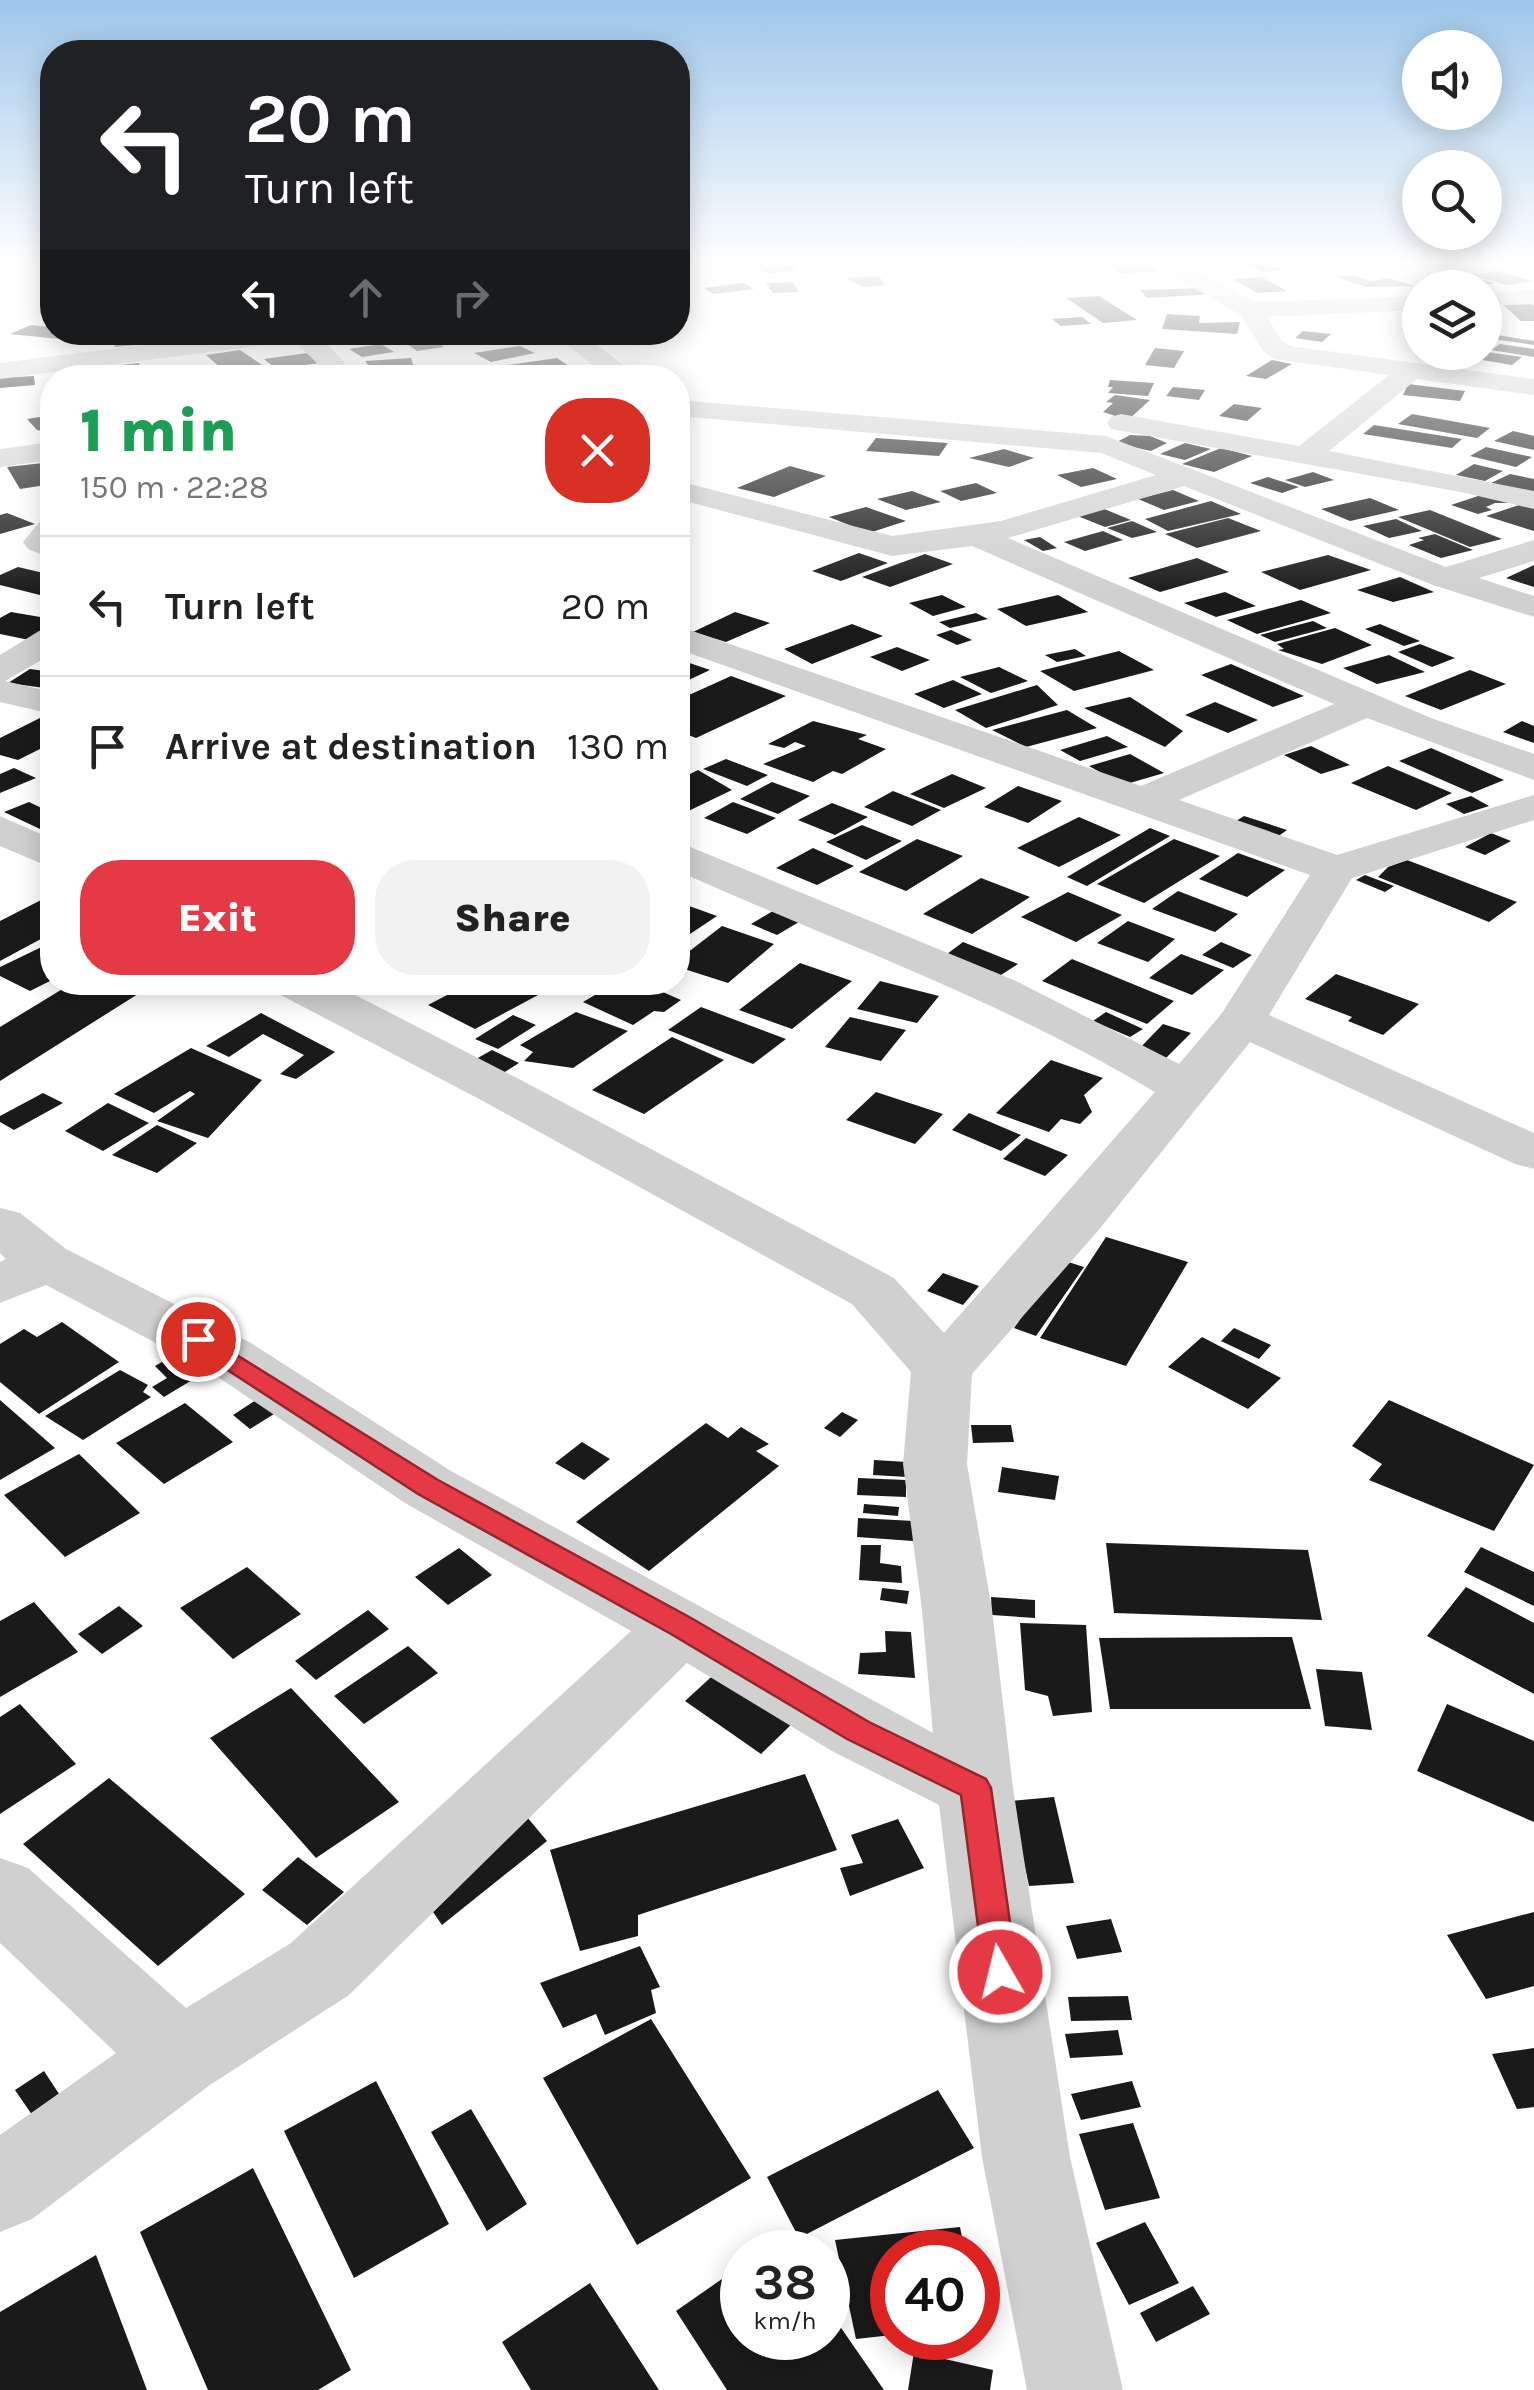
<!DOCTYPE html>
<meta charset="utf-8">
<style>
body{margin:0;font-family:Karla,sans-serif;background:#f2f2f2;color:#222;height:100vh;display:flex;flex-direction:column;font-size:38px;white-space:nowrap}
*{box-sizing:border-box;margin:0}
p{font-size:32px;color:#767676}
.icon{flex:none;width:55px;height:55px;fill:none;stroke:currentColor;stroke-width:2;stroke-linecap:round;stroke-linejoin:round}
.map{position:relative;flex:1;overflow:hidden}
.panel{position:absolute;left:40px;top:365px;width:650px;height:630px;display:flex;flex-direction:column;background:#fff;border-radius:40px;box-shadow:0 5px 25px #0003}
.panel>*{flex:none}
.hud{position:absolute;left:40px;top:40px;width:650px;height:305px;border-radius:40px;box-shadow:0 5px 25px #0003;background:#202124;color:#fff;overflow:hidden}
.buttons{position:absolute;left:1402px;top:30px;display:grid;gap:20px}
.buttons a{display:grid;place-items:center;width:100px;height:100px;border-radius:50%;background:#fff;box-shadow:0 5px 25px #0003;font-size:50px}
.speed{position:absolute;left:720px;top:2230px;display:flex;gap:20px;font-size:50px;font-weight:700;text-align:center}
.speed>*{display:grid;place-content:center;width:130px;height:130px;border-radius:50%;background:#fff;box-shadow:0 5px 25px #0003;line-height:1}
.speed small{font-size:25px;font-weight:400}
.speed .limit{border:15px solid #d22;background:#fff;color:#111}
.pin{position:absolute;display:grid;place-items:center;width:85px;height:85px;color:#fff;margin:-42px;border:5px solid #fff;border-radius:50%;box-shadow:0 2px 10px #0007}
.me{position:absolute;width:110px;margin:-55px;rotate:352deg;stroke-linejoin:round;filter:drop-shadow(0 0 8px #0008)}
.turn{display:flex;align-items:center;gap:35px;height:210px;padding:0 40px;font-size:45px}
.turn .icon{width:130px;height:130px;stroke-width:2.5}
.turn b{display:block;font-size:70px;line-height:85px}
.lanes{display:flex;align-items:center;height:95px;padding:0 40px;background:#0003;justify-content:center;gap:50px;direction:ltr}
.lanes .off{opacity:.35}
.round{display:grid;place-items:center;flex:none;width:105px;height:105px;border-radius:40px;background:#f2f2f2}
.summary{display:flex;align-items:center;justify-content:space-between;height:170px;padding:0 40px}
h1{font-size:60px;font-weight:800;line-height:75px;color:#1e9e55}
.action{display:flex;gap:20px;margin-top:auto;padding:20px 40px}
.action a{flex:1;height:115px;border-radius:40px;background:#e63946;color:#fff;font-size:40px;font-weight:800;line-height:115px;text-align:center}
.action a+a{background:#f2f2f2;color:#222}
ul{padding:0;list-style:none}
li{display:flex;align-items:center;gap:30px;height:140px;padding:0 40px;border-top:2px solid #e0e0e0}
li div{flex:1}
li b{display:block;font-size:38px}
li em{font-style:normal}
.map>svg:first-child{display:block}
.building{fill:#1a1a1a}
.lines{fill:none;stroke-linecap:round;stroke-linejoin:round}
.minor{fill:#d0d0d0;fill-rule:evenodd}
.route{fill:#e63946;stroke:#96252e;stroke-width:2.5}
</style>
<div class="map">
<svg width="1534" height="2390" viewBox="0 0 1534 2390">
<rect width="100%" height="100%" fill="#fff"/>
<path class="building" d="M748 263H784L798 270 769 274Z
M1146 263 1158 271 1120 274 1108 265Z
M1243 263H1269L1284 270 1262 272Z
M1389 263H1446L1454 265 1432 269 1419 265 1404 268Z
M1451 271 1495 283 1473 288 1430 275Z
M1498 271 1532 281 1507 285 1473 275Z
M1352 275 1371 281 1390 278 1414 286 1366 287 1337 277Z
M879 276 885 285 864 287 846 278Z
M1262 277 1287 291 1258 293 1233 279Z
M792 282 799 292 773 293 766 283Z
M744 283 754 289 713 294 704 288Z
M1207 288 1213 294 1147 298 1140 290Z
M1099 296 1137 320 1103 323 1066 298Z
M1498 300H1527L1534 306V321H1521Z
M1167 314 1200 316 1199 323 1240 322 1237 334 1162 329Z
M1082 317 1091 324 1061 326 1052 319Z
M31 325 52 327V332H74L59 339 10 334Z
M1303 331 1331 334 1322 342 1295 338Z
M186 332 189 340 115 347 112 338Z
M373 332 383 340 348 345 332 333Z
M390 332H422L444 347 417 351Z
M435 332H474L486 340 452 344Z
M505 332H524L537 339 512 343 495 334Z
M1485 333 1534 341V345L1485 338Z
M381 344 394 352 362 357 349 349Z
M1500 344 1534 349V357L1491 350Z
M520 346 535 353 491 362 474 353Z
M1155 348 1184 351 1174 368 1145 365Z
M240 350 268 369 223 375 218 370 222 369 206 355Z
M1487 352 1522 357 1512 365 1476 359Z
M307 353 320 363 276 369 264 359Z
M411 358 415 370 374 373 365 361Z
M557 358 572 368 501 378 486 368Z
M1272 360 1292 364 1266 379 1246 376Z
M139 363 144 375 116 377 112 366Z
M319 368V378H261V372Z
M165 371 186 370 209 371V378H164Z
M34 376 35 385 0 388V378Z
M1110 380 1154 383 1148 396 1108 393 1113 387H1108Z
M1408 384 1465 391 1460 401 1403 395Z
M1173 387 1205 390 1199 400 1166 396Z
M1115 395 1150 400 1128 420 1103 412 1113 403 1106 402Z
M1234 404 1262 408 1247 421 1219 416Z
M1412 414 1490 428 1477 438 1398 424Z
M52 415V433L37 430 27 419Z
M1374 425 1462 439 1452 448 1363 434Z
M1513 431 1534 436V450L1494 441Z
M1130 435 1150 436 1167 443 1151 451 1115 443Z
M876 438 948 443 939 456 866 451Z
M1185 443 1211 449 1185 460 1160 454Z
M1486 447 1532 457 1516 467 1470 456Z
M1221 448 1252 456 1214 472 1182 464Z
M1004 449 1034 458 1009 467 969 458Z
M43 463 52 476V484L20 489 7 467Z
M1474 464 1503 471 1485 481 1456 475Z
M790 466 826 476 774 497 737 488Z
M1093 468 1117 479 1081 487 1057 475Z
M1313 472 1334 480 1305 487 1285 480Z
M1510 474 1534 479V494L1491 483Z
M1268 477 1299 487 1282 493 1250 483Z
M976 483 997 493 961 501 940 491Z
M1173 490 1199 501 1164 510 1138 499Z
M912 491 941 502 906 510 877 499Z
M1487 493 1514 503H1495L1486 507 1492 510 1478 514 1451 505Z
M1370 498 1399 510 1350 521 1321 509Z
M1211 501 1241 514 1168 531 1145 519Z
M1522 504 1534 508V531L1486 516Z
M1097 506 1131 520 1105 527 1070 513Z
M866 507 906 521 869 533 829 517Z
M1430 510 1502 539 1470 547 1398 517Z
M7 513 35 524 0 534V515Z
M1228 518 1261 531 1197 548 1165 534Z
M1396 519 1422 531 1389 538 1363 526Z
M1132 521 1157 532 1132 538 1107 528Z
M1103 531 1123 540 1085 551 1064 542Z
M1435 534 1473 550 1441 558 1409 545 1424 540 1418 538Z
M1040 537 1057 548 1043 551 1024 540Z
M859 553 888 563 841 581 812 571Z
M925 554 953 564 890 587 862 577Z
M1328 555 1371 570 1300 590 1261 572Z
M1197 558 1229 572 1160 592 1128 578Z
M1534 565V587L1506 578Z
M18 567 52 575V598L0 585V575Z
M1400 577 1434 592 1393 602 1357 590Z
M1225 592 1256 606 1216 617 1184 603Z
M942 595 966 607 933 616 909 603Z
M1058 595 1088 612 1026 626 997 609Z
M1301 600 1331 613 1257 634 1227 620Z
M11 612 52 619V630L34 641 0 634V618Z
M735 612 770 623 726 642 693 632Z
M976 613 988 619 950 628 939 622Z
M1313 621 1327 628 1275 642 1260 635Z
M852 624 883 636 812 664 784 649Z
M1380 624 1420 641 1404 646 1365 629Z
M1335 628 1372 645 1322 664 1278 650 1284 649 1277 644Z
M951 630 972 640 957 645 936 635Z
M1420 644 1455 658 1432 667 1398 652Z
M897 647 930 660 902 671 870 657Z
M1075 649 1086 656 1057 662 1045 655Z
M1119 651 1154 670 1074 691 1040 671Z
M1389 655 1425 672 1377 684 1343 668Z
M678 659 710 670 678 685Z
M1231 664 1304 696 1273 707 1201 675Z
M999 667 1028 681 991 693 960 677Z
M30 669 52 672V689L8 683Z
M1470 670 1506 684 1441 710 1405 696Z
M731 676 786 696 696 738 678 731V700Z
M953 680 982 694 944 708 914 694Z
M1037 685 1058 705 986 728 955 710Z
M1130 697 1183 731 1165 747 1084 708Z
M1215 702 1258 720 1228 733 1185 715Z
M1067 710 1097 728 1026 747 992 730Z
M52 712V743L18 760 0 755V738Z
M813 721 867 735 858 739 886 749 842 774 833 771 813 782 763 764 806 746 795 742 784 748 768 744Z
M1522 721 1534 726V743L1503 732Z
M1107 736 1128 747 1080 761 1060 750Z
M1311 746 1350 765 1321 774 1284 755Z
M1431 748 1504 780 1472 793 1399 761Z
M1130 754 1164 773 1123 785 1089 766Z
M726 759 768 775 747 786 703 769Z
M1388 766 1452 793 1416 810 1351 783Z
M14 768 36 778 0 793V774Z
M698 770 732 790 678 816V780Z
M952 774 986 788 944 808 910 794Z
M772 782 810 796 778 814 740 799Z
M1018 786 1062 801 1028 823 984 807Z
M893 791 941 810 912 826 864 807Z
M1471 796 1489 806 1464 814 1446 804Z
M29 802 52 813V824L40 829 4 812Z
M733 802 776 818 747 834 704 818Z
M832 803 868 817 835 835 798 820Z
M1244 816 1287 830 1273 840 1230 825Z
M1079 817 1121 835 1059 867 1017 848Z
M862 825 902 841 866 860 826 842Z
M1150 828 1170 836 1087 886 1067 877Z
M1491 833 1511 841 1485 855 1465 847Z
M917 839 963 856 906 891 859 872Z
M1174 839 1220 856 1144 903 1097 884Z
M813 848 854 866 817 885 776 868Z
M1238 853 1285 870 1247 897 1199 879Z
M1407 860 1517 902 1489 922 1378 877 1388 867Z
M1365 875 1394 886 1385 892 1356 880Z
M981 878 1030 897 972 934 923 914Z
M1178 891 1238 914 1215 932 1152 909Z
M1068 892 1122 915 1076 942 1021 917Z
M47 897 52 899V933L0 961V921Z
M678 902 717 916 678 942Z
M773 911 799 922 777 935 751 924Z
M1128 921 1175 939 1148 962 1097 943Z
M722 926 774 944 728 983 678 967V960Z
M52 942V980L30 991 0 976V967Z
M963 942 1018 964 1001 975 947 954Z
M1221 942 1252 955 1233 968 1202 955Z
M1181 954 1224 970 1192 995 1149 978Z
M1072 959 1174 1001 1147 1024 1042 981Z
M800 963 852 981 792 1029 739 1010Z
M1336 974 1419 1004 1383 1035 1348 1021 1352 1017 1305 999Z
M880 981 939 996 917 1023 857 1009Z
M74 982H157L0 1081V1027Z
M393 982H440L416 995Z
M472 982H562L475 1029 428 1005Z
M617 982H640L681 1000 664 1012 654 1011 633 1025 583 1002Z
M701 1007 786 1039 753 1064 668 1030Z
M576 1012 628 1031 573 1068 524 1061 533 1052 520 1045Z
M1106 1012 1143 1029 1130 1037 1093 1021Z
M261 1013 335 1052 296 1079 280 1074 304 1055 263 1034 229 1057 206 1046Z
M513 1015 536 1025 498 1049 475 1039Z
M850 1017 906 1030 881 1061 825 1047Z
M1163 1024 1191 1033 1165 1059 1138 1050Z
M672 1037 724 1060 644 1114 592 1090Z
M191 1048 262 1080 208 1138 157 1121 195 1094 190 1091 154 1113 114 1094Z
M492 1050 519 1063 495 1078 467 1064Z
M1051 1060 1103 1078 1084 1095 1092 1112 1080 1124 1061 1119 1049 1132 996 1113Z
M876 1092 943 1114 915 1144 846 1120Z
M43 1093 63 1103 14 1130 0 1122V1116Z
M108 1103 149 1123 103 1151 65 1131Z
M969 1113 1021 1135 1001 1151 952 1130Z
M157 1125 197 1143 157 1173 112 1155Z
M1026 1138 1068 1155 1045 1176 1003 1159Z
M1106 1237 1188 1262 1126 1366 1040 1338Z
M1062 1260 1084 1267 1036 1336 1014 1328Z
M943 1273 979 1286 963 1305 927 1291Z
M62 1322 119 1362 39 1414 0 1382V1344L24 1329 37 1337Z
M1234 1328 1271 1345 1259 1359 1221 1341Z
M1202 1337 1281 1378 1248 1409 1168 1367Z
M185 1349 212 1368 164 1397 152 1387 167 1378 155 1366Z
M120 1370 148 1385 143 1392 151 1397 83 1440 45 1416Z
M0 1400 55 1448 0 1480Z
M256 1400 274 1414 250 1429 233 1415Z
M1389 1400 1534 1465 1494 1531 1369 1480 1382 1464 1352 1446Z
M185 1403 233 1442 164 1484 116 1443Z
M842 1412 858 1420 840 1437 824 1428Z
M706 1423 728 1438 741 1427 769 1444 756 1451 779 1466 649 1571 576 1522Z
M971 1425H1011L1014 1442 973 1443Z
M582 1442 610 1459 584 1480 555 1463Z
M79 1454 140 1513 65 1557 4 1495Z
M874 1460 908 1462 907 1477 873 1475Z
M1002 1467 1059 1476 1055 1500 998 1492Z
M858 1478 906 1480V1497L857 1495Z
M864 1504 899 1507 898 1516 863 1513Z
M858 1518 914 1521 913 1541 857 1537Z
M1106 1543 1308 1550 1322 1620 1114 1613Z
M861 1545H881L880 1563 901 1566 902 1583 859 1580Z
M1481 1547 1534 1572V1606L1464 1572Z
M459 1548 492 1575 448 1605 415 1577Z
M247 1567 301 1614 233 1659 180 1608Z
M1466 1587 1534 1623V1694L1427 1636Z
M882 1588 909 1591 907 1604 880 1600Z
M991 1597 1035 1600V1618L992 1615Z
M34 1602 78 1652 0 1697V1621Z
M119 1606 143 1626 102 1654 78 1634Z
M368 1610 389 1629 316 1680 295 1661Z
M1020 1623 1086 1625 1092 1712 1053 1716 1048 1696 1025 1690Z
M885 1631 911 1632 915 1678 858 1674 860 1653 886 1652Z
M1292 1637 1311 1709H1110L1099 1638Z
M408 1646 438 1673 364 1724 334 1696Z
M721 1668 797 1719 761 1754 685 1701Z
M1316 1669 1362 1672 1372 1730 1325 1726Z
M291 1688 399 1802 316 1858 210 1738Z
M20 1704 76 1764 0 1814V1717Z
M1447 1704 1534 1741V1822L1417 1771Z
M805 1774 837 1850 638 1915V1936L580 1951 550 1850Z
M109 1778 245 1894 158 1966 23 1844Z
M1054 1797 1074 1883 1029 1886 1011 1801Z
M527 1817 547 1841 442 1925 424 1899Z
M898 1819 924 1868 850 1896 840 1868 863 1863 851 1835Z
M298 1857 344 1892 307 1925 262 1890Z
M1534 1912V1986L1486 1999 1447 1935Z
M1111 1919 1122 1952 1077 1959 1066 1926Z
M640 1946 660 1987 651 1990 656 2013 605 2035 596 2014 563 2028 540 1983Z
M1128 1996 1132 2020 1071 2021 1068 1997Z
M651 2019 751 2178 637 2245 543 2078Z
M1118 2030 1123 2055 1070 2058 1065 2034Z
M1534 2048V2107L1517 2109 1492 2054Z
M44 2071 67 2106 39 2125 15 2090Z
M376 2081 449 2224 354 2278 284 2131Z
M1132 2081 1141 2107 1081 2120 1071 2094Z
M938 2090 974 2148 799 2238 767 2177Z
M471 2109 527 2204 487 2231 431 2132Z
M1133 2123 1160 2198 1105 2210 1079 2134Z
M253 2168 351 2370 318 2390H208L140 2232Z
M1145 2222 1179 2283 1129 2305 1096 2243Z
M960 2227 965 2252H892V2335L856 2339 835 2240Z
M96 2255 147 2390H0V2312Z
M742 2265V2338H828V2309L884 2390H727L676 2311Z
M590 2283 659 2390H531L502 2342Z
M1193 2286 1210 2314 1156 2342 1140 2313Z
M914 2352 993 2370 990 2390H908Z"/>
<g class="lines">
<path class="minor" d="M1173 263H1196L1193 268 1255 302 1420 296V310L1267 317 1282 341 1290 346 1534 379V395L1417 379 1329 451 1534 491V509L1461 492 1111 429 1107 423 1111 417 1121 414 1299 446 1389 375 1274 359 1263 351 1241 315 1171 275 1167 270Z
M1534 290V304L1485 306V292Z
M245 332H315L345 363 338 378H311L318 364 294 341 0 379V363Z
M551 332H580L640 378H609Z
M678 400 1106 436 1446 567 1534 540V561L1479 578 1534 596V617L1433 585 1184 486 1008 538 1431 718 1534 754V780L1367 718 1179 800 1337 855 1534 795V820L1352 878 1269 1015 1534 1133V1169L1515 1164 1250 1042 1097 1232 972 1374 967 1464 992 1610 1013 1788 1070 2157 1123 2390H1027L982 2157 939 1805 832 1751 687 1663 349 1995 210 2085 32 2219 0 2232V2135L116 2053 0 1943V1858L28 1868 186 2008 291 1943 631 1631 405 1503 209 1371 46 1285 0 1303V1262L6 1259 0 1253V1208L20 1213 66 1249 251 1343 451 1471 933 1733 922 1610 903 1464 911 1372 852 1304 481 1100 275 992 269 982H330L517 1078 894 1278 944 1333 1155 1092C1004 1001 838 943 678 871V842L1016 981 1179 1064 1222 1013 1310 875 678 649V626L1141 786 1334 704 972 546 892 556 678 499V481L892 536 1001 521 1156 475 1101 453 678 416Z
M52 442V460L0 467V449Z
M52 517V559L28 549 23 542 41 520Z
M52 628V654L5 681 52 692V714L0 702V655L39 631Z
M0 816 52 839V868L0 846Z"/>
</g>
<linearGradient id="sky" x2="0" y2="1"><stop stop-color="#9ec6ea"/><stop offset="0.44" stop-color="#fff"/><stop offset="1" stop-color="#fff" stop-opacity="0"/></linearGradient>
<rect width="1534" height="598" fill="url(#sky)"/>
<path class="route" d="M198 1331 438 1480 691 1618 869 1722 986 1779 991 1788 1017 1972 1012 1983 1000 1987 989 1983 984 1972 961 1795 847 1739 671 1634 418 1494 189 1345 185 1339 189 1333Z"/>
</svg>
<div class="buttons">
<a><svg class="icon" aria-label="sound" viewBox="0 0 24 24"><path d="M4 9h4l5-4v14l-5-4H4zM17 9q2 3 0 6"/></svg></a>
<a><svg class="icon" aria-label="search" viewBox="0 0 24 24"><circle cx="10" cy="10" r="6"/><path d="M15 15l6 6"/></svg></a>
<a><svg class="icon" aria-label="layers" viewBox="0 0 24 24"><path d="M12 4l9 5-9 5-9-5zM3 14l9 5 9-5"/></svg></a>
</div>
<div class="speed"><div>38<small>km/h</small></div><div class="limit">40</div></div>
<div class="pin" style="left:198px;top:1339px;background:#d93025"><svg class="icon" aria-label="arrive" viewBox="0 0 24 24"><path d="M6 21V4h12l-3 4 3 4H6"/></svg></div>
<svg class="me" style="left:1000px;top:1972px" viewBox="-20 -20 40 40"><circle r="17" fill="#e63946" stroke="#fff" stroke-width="3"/><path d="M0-11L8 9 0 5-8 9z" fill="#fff"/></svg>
<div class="hud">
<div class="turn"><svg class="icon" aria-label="left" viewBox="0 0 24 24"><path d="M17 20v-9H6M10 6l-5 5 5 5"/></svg><div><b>20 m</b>Turn left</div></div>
<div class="lanes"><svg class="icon" aria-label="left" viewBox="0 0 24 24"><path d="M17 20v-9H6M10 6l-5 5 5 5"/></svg><svg class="icon off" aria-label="ahead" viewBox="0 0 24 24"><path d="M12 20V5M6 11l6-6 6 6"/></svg><svg class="icon off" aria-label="right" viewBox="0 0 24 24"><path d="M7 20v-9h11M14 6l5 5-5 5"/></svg></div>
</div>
<section class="panel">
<div class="summary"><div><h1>1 min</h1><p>150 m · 22:28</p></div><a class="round" style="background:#d93025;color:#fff"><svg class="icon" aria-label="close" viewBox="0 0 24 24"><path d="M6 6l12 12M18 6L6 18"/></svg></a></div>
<ul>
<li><svg class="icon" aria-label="left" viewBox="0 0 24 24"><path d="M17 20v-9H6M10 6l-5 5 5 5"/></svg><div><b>Turn left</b></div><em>20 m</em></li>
<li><svg class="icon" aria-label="arrive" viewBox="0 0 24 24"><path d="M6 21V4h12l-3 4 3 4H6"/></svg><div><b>Arrive at destination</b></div><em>130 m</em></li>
</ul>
<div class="action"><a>Exit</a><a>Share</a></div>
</section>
</div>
